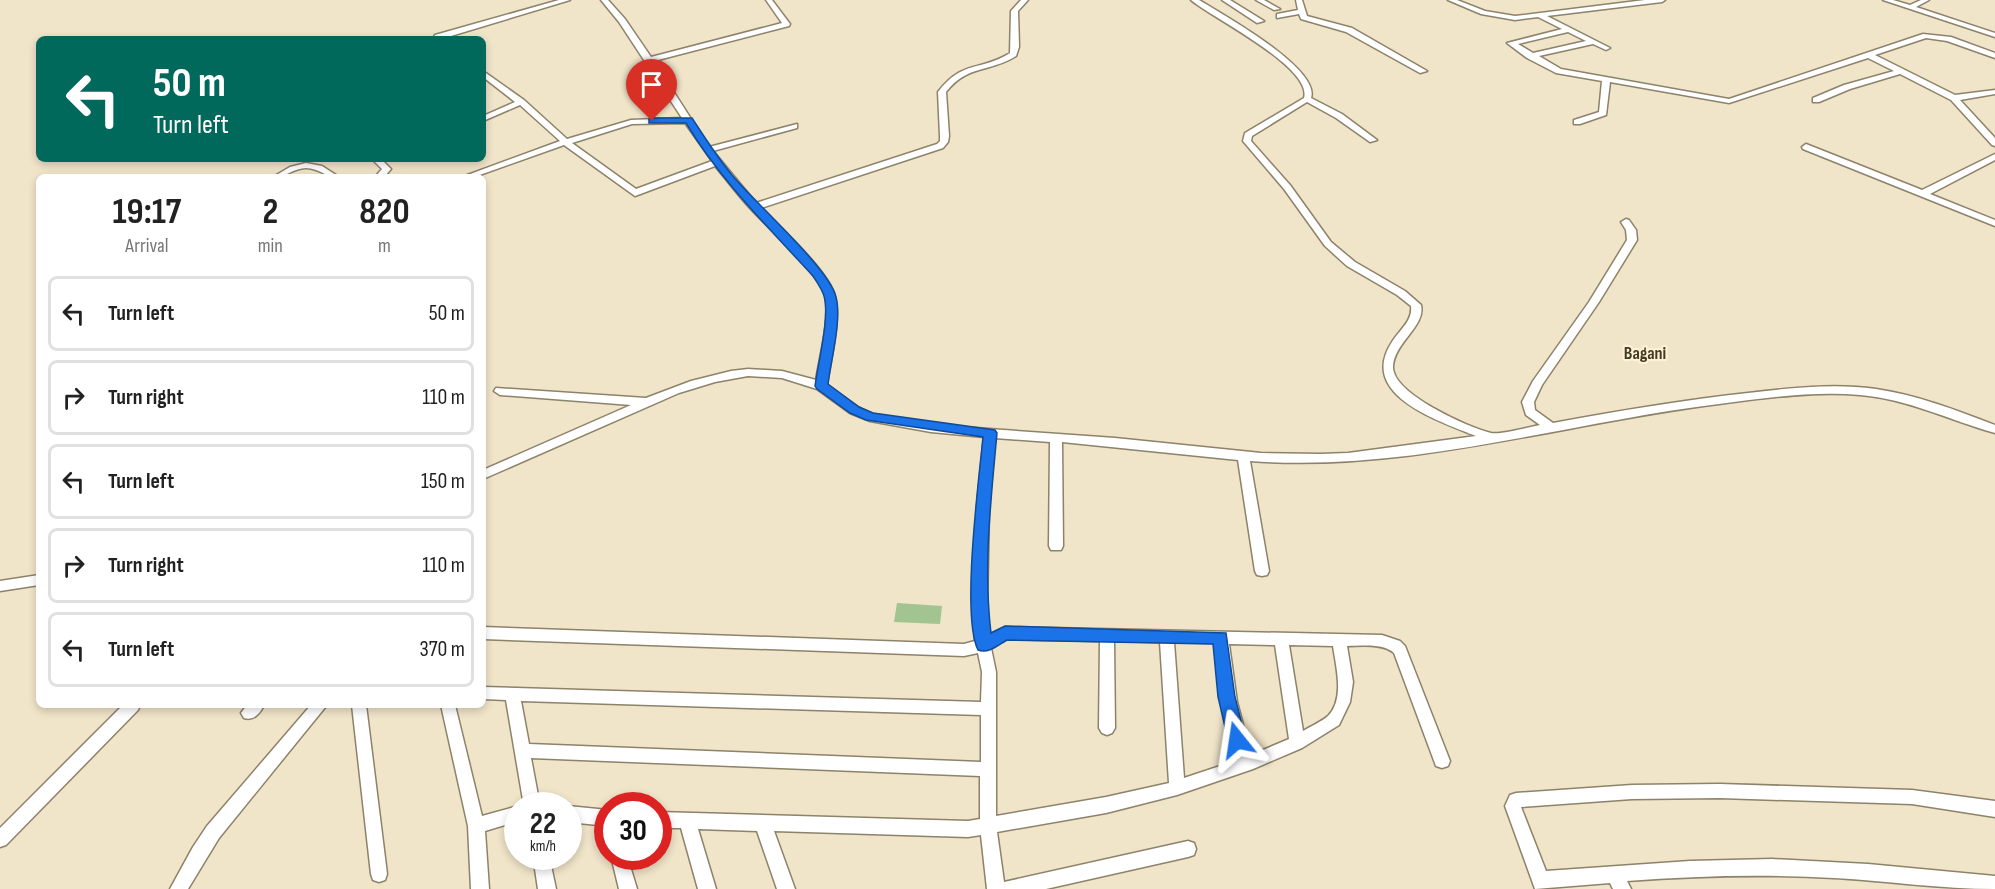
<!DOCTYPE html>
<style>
body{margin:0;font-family:"Sofia Sans Condensed",sans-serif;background:#f2f2f2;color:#222;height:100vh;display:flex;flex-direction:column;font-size:22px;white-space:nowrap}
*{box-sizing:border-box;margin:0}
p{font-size:20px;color:#767676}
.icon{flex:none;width:33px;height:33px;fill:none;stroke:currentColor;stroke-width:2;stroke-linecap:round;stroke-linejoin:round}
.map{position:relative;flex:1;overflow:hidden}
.side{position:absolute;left:36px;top:174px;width:450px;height:534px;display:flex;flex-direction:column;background:#fff;border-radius:9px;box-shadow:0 3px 9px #0003}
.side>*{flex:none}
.top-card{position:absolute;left:36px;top:36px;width:450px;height:126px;border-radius:9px;box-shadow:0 3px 9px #0003;background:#00695c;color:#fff;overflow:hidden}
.speed{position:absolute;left:504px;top:792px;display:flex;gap:12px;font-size:30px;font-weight:700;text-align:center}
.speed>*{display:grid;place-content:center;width:78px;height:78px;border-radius:50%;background:#fff;box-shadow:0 3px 9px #0003;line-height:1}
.speed small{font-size:15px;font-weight:400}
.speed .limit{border:9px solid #d22;background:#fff;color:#111}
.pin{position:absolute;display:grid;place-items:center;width:51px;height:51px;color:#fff;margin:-62px -26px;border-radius:50% 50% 50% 0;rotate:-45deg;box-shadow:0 0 6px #0007}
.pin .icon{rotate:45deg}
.me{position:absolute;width:66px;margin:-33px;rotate:345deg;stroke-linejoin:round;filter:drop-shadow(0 0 4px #0008)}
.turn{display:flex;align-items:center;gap:21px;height:126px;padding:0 18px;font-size:27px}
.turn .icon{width:78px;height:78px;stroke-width:2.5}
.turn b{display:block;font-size:42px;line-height:51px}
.eta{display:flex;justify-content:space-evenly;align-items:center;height:102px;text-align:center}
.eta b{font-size:36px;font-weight:700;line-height:42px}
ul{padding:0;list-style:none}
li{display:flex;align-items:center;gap:18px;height:75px;margin:0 12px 9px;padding:0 6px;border:3px solid #e0e0e0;border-radius:9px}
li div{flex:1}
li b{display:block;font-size:22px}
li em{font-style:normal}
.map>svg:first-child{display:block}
.green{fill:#a1c491}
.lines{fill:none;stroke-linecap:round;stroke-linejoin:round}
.minor-casing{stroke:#8d826a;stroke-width:3}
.minor{fill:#fff;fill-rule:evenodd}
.route{fill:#1a73e8;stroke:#114b97;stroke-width:1.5}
.labels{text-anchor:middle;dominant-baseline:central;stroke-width:4.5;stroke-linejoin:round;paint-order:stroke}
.neighbourhood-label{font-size:18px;font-weight:bold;fill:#433a24;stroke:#fdf2d6}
</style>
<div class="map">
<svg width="1995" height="889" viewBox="0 0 1995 889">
<rect width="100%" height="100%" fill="#f0e4c9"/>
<path class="green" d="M897 603 942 606 940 624 894 622Z"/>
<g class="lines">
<defs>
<path id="minor" d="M559 0H570L441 39H433L435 35Z
M601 0H608L625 19 651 57 782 23 766 0H772L790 24 789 26 654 61 709 147 797 124V128L713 151 756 203 937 144 940 141V136L938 92C963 59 980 72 1010 53L1011 11 1021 0H1028L1018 11 1019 47 1016 56C989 73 968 64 946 92L949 136 948 142 943 148 761 208C779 227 830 272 835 297 841 319 830 361 827 385L858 407 873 414 900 419 961 427 1115 438 1261 453 1320 454 1348 453 1476 436C1439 421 1357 395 1392 342 1399 330 1413 321 1411 306L1397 295 1347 266 1325 246 1284 189 1243 141 1245 133 1304 98C1313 67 1212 18 1191 0H1199C1222 14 1321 69 1311 98L1342 114 1377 140 1370 142 1336 118 1307 102 1252 136 1251 141 1290 185 1331 242 1355 262 1405 291 1421 305C1426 326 1395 342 1393 366 1391 393 1467 427 1491 433 1502 435 1528 427 1540 425L1526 415 1522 402 1533 381 1589 302 1627 240 1626 230 1621 222 1626 219 1629 220 1636 230 1637 240 1599 302 1542 385 1534 402 1535 410 1553 423C1618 411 1683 400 1748 393 1790 388 1834 383 1876 389 1917 395 1956 410 1995 425V433C1949 420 1908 399 1860 395 1813 391 1765 398 1719 404 1564 423 1408 473 1250 461L1269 571 1267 575 1262 576 1257 575 1255 571 1238 460 1062 442 1063 546 1061 550H1051L1049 546 1050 442 995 438 989 507 987 608 988 635 1005 627 1382 635 1400 641 1405 646 1450 761 1448 766 1442 768 1436 766 1394 653C1383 643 1361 646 1347 646L1353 682 1350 702 1339 725 1302 748 1253 769 1177 795 1106 813 997 832 1004 882 1188 841 1194 843 1196 849 1194 855 1188 857 1046 889H987L981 835 968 837 774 831 795 889H777L757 831 698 829 716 889H698L681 828H658V812L968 821 980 819V776L531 758 540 806H524L506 700 483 699V687L981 702 982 672 978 653 964 656 483 639V627L964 644 975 641 973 608 977 507 984 437 931 432 870 421 850 413 817 389 782 378 748 376 715 382 679 393 483 479V470L631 405 500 395 494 391 496 388 646 398 691 381 731 371 748 369 782 371 816 380C820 355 829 324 826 299 822 275 767 227 750 208 738 195 727 180 715 166L635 196 564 145 474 177H462L560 141 520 105 483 121V116L515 102 483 77V71L524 100 567 139 631 120 682 118 619 22ZM685 123 712 161 636 189 572 143 632 124ZM1007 639 1100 641 1099 728 1102 733 1107 735 1112 733 1115 728 1114 641 1160 642 1169 783 1106 797 996 816V672L991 648ZM1174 642 1214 643 1222 702 1238 760 1184 778ZM1229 644 1275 645 1289 739 1251 755 1237 702ZM1289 645 1333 646C1336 667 1345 699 1328 716 1321 722 1311 726 1303 731ZM521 701 981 715V762L529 744Z
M1222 0H1230L1264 21 1257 23Z
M1256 0H1264L1280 9 1274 10Z
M1296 0H1302L1307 16 1352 28 1427 71 1420 73 1346 32 1301 19 1299 14 1277 18V14L1298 10Z
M1448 0H1457L1485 11 1515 16 1645 0H1665L1662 2 1547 16 1610 48 1606 50 1593 44 1539 56 1561 69 1729 99 1923 34 1951 37 1995 53V58L1947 41 1926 38 1875 55 1955 95 1995 90V94L1960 100 1995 138V146L1992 145 1951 100 1900 74 1850 89 1819 102H1813V98L1844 85 1894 71 1868 58 1729 103 1610 82 1606 115 1580 124H1574V120L1599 112 1602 81 1556 73 1527 58 1507 43 1562 29 1538 17 1515 20 1481 14ZM1568 32 1586 41 1533 53 1518 44Z
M1883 0H1893L1910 5 1921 0H1929L1916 7 1995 33V37Z
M1806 144 1922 190 1995 154V160L1930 194 1995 220V226L1803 149 1802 147Z
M372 159H381L391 169 384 177H375L382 169Z
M306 163 322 166 339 177C324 177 319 168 306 168 294 168 287 177 273 177L290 167Z
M39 575V585L0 591V581Z
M123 705H140L138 710 6 845 0 847V828Z
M247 705H264C260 714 253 721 244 718L241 713Z
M311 705H327L219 838 188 889H170L193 847 207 826Z
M352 705H366L387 874 385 880 379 882 373 880 371 874Z
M441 705H455L482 816 518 806V821L485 831 489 889H471L468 826Z
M1720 784 1912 790 1995 801V817L1912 804 1720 798 1632 799 1521 807 1546 871 1690 861 1772 859 1868 864 1995 876V889C1941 889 1888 881 1834 878 1765 874 1696 876 1627 881L1631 889H1613L1610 883 1535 889 1505 806 1510 795 1516 793 1632 785Z
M568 806 608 810V826L568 822Z
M533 856H549L556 889H538Z
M611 856H627L637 889H619Z"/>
</defs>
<use href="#minor" class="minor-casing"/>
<use href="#minor" class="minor"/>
</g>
<path class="route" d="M652 118H692C705 138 717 157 732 175 754 202 830 269 836 297 842 320 831 360 828 384L859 407 873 413 995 430 997 433C991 499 983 567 991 633L1005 626 1226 633 1235 697 1246 740 1243 746 1237 748 1231 746 1228 740 1218 697 1213 644 1007 640C998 645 989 654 978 650 961 616 979 479 983 437L866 420 850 413 817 389 815 386C818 363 830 317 824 296 822 289 817 282 813 276 768 227 720 180 686 123H649V119Z"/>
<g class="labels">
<g class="neighbourhood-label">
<text x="1645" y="353">Bagani</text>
</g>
</g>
</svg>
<div class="speed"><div>22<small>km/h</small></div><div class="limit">30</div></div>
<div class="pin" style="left:652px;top:121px;background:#d93025"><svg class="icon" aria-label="arrive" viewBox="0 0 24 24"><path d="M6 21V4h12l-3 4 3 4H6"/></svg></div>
<svg class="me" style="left:1237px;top:740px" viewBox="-20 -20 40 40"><path d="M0-17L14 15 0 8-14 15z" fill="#1a73e8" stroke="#fff" stroke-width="4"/></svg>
<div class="top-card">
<div class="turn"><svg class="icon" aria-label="left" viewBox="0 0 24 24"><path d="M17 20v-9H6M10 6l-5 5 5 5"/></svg><div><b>50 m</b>Turn left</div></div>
</div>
<section class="side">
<div class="eta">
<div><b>19:17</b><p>Arrival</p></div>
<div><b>2</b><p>min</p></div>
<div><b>820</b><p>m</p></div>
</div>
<ul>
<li><svg class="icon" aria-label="left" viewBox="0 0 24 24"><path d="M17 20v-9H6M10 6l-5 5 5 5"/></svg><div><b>Turn left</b></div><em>50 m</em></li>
<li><svg class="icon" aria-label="right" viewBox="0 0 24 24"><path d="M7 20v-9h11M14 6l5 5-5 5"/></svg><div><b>Turn right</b></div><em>110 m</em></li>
<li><svg class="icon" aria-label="left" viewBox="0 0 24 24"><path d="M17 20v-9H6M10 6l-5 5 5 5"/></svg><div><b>Turn left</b></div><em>150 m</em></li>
<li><svg class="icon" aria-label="right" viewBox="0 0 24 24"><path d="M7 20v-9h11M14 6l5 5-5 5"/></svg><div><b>Turn right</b></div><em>110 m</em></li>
<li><svg class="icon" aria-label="left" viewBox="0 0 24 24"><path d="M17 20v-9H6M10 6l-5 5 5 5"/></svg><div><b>Turn left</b></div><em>370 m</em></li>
</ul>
</section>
</div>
